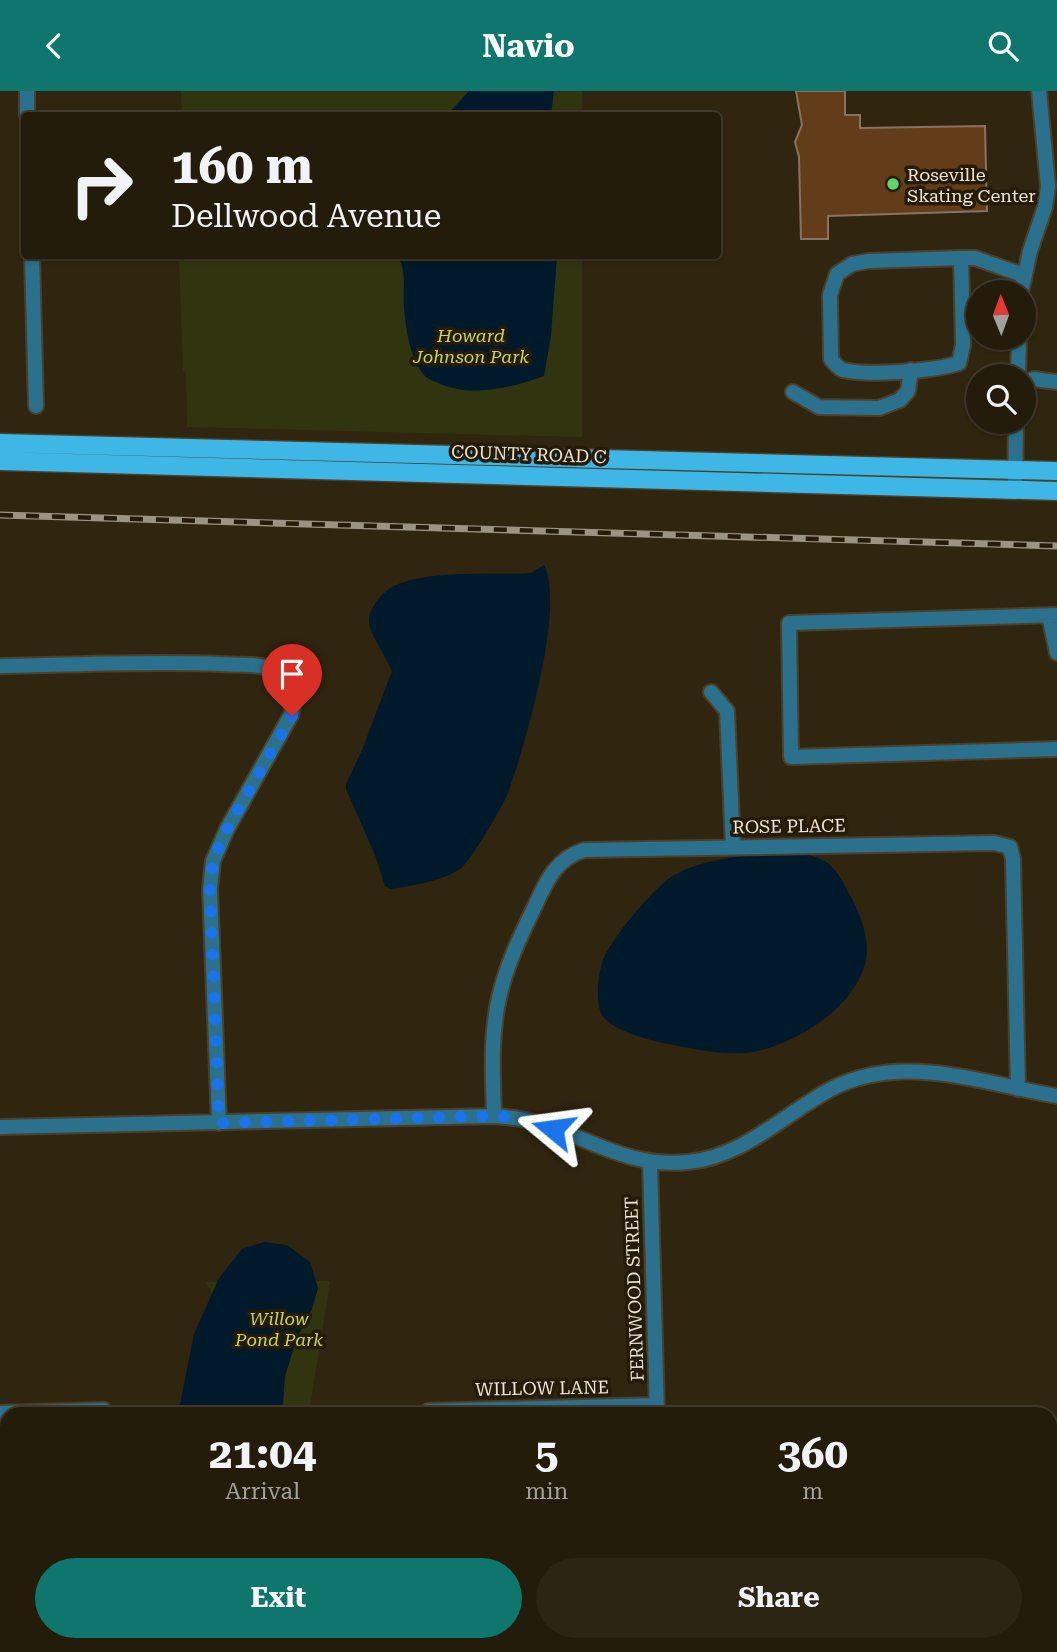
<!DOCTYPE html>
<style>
body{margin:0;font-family:"Roboto Serif",serif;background:#2c2514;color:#f1f3f6;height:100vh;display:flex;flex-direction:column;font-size:26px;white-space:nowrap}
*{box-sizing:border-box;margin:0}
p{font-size:23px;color:#a3a19d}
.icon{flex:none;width:38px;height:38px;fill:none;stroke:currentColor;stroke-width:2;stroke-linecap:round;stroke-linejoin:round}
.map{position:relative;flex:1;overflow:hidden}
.sheet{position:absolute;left:0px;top:1316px;width:1057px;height:245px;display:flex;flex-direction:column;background:#241c0b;border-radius:21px 21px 0 0;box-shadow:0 2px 5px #0004,0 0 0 2px #413a2c}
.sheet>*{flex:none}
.banner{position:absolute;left:21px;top:21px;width:700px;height:147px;border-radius:7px;box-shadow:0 2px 5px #0004,0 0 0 2px #413a2c;background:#241c0b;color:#f1f3f6;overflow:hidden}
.needle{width:46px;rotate:359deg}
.tools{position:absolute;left:966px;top:189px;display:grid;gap:14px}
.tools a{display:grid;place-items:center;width:70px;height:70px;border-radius:50%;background:#241c0b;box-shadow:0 2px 5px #0004,0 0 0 2px #413a2c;font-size:35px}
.pin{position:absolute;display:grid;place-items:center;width:60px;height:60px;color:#fff;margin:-72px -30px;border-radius:50% 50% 50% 0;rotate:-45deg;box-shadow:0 0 7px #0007}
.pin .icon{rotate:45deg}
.me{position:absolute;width:77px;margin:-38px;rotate:286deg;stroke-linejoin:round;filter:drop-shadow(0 0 5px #0008)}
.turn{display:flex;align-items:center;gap:24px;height:147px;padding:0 35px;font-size:32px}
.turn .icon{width:91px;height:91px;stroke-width:2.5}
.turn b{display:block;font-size:49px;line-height:60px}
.eta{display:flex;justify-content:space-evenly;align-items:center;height:119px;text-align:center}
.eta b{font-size:42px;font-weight:700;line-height:49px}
.cta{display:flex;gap:14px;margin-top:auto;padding:14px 35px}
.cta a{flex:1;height:80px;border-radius:42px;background:#0f766e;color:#fff;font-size:28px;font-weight:700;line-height:80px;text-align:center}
.cta a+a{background:#2c2514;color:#f1f3f6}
header{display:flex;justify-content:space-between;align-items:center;height:91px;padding:0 35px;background:#0f766e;color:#fff;font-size:32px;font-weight:700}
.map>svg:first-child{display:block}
.green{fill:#30350f}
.water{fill:#001a2b}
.building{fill:#633d1a;stroke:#887261;stroke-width:2}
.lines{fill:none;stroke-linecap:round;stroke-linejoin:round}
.minor-casing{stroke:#4a402b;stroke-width:18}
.major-casing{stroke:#4a402b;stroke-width:21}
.minor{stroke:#2b718d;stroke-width:14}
.major{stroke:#3fb7e6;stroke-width:18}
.rail-casing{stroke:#9c9483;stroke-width:7}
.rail{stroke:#261b06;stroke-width:4.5;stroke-dasharray:13;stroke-linecap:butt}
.route{stroke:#1a73e8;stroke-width:12;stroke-dasharray:0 21.6}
.poi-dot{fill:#61d56a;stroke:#261b06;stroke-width:2.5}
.labels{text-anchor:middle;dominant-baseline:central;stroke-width:7;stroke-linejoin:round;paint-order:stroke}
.poi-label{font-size:18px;fill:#ece5d8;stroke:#261b06;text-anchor:start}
.park-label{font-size:18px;font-style:italic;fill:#c8d758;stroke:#261b06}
.street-label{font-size:18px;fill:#ece5d8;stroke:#261b06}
</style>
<header><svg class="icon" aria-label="back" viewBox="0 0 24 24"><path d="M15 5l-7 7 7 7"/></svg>Navio<svg class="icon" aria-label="search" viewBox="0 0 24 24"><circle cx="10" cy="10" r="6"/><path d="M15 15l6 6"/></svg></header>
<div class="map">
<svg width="1057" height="1561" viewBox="0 0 1057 1561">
<rect width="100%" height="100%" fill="#30250f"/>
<path class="green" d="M181 0H582V24H182Z
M179 165H582V346L187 336 186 283 183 279Z
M330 1190 309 1323H234L235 1245 206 1191Z
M43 1554H797L795 1561H90L89 1558 43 1560Z"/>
<path class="water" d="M469 0H554L551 24H447Z
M397 165H557L551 245 544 285C512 297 470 307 438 292 434 290 427 288 424 284 410 268 406 238 404 217 402 199 408 181 397 165Z
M544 474C566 515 524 659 507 704 502 717 474 763 465 773 452 789 410 795 390 798L385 795 375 764 346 698V693L362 659 392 580C387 568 369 541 369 531 368 517 384 499 396 494 430 479 494 484 531 482Z
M779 762C823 763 832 767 852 808 861 825 870 849 866 869 856 916 798 952 753 961 728 965 699 959 674 954 656 951 612 941 602 924 595 911 598 886 602 872 608 851 656 793 676 783 706 767 745 764 779 762Z
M264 1151 287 1154 310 1171 318 1197 312 1218 296 1249 285 1286 282 1323H178L194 1243 219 1187 242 1158Z
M300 1554H869L866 1561H291Z"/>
<path class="building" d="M796 0H845V24H860V37L985 35 987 120 828 125V148H801L799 66 795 51 802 34Z"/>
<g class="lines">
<defs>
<path id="minor" d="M27 0V24
M32 164 36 315
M961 167 963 254 959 272C935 280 868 285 843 279 838 277 835 273 831 268L830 204 837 183 852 173 869 170 961 167H975L1023 184
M1021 201 1030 160 1045 116 1048 95 1039 0
M1018 285 1019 247
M1024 291 1034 288 1057 291
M793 301 819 316 879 317 900 309 908 300 911 279
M1015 398 1016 331
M1049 524 1057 562
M1057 524 789 532 791 666 1057 658
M0 575C73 574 147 570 220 573 237 574 258 572 273 579 292 588 296 607 291 624L227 738 213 770 210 798 219 1032
M711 601 727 620 733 755
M494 1025C493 986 490 946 499 907 506 875 520 846 534 817 546 791 555 768 584 759L994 752 1010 756 1013 768 1018 998
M0 1036 494 1025C510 1026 525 1028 541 1033 593 1049 631 1077 688 1071 744 1066 785 1022 833 997 904 961 984 993 1057 1005
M650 1071 657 1323
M428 1320 657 1314
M0 1322 104 1319
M1050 1388H1057
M1050 1411 1057 1398
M973 1561 977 1554"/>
<path id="major" d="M0 352 1057 380
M0 370 1057 400"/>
</defs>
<use href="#minor" class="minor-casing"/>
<use href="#major" class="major-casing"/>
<use href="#minor" class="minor"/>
<use href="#major" class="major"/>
<defs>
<path id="rail" d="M0 424 1057 455"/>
</defs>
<use href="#rail" class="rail-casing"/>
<use href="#rail" class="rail"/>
</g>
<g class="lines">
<path class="route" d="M292 625 227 738 213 769 210 798 219 1032 494 1025 517 1027 553 1038"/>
</g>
<circle class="poi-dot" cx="893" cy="93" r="7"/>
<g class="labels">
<g class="poi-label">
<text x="907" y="83">Roseville<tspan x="907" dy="21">Skating Center</tspan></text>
</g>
<g class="park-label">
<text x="471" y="244">Howard<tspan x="471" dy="21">Johnson Park</tspan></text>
<text x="279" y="1227">Willow<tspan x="279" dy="21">Pond Park</tspan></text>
</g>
<g class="street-label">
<text transform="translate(529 363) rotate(2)">COUNTY ROAD C</text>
<text transform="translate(789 735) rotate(-1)">ROSE PLACE</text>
<text transform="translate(634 1198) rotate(-92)">FERNWOOD STREET</text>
<text transform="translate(542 1297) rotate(-1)">WILLOW LANE</text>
</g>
</g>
</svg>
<div class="tools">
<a><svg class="needle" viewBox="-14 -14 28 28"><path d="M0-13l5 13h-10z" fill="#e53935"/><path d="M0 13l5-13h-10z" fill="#a3a19d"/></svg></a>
<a><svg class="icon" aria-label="search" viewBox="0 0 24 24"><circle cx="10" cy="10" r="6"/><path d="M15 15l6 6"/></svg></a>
</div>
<div class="pin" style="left:292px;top:625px;background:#d93025"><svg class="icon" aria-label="arrive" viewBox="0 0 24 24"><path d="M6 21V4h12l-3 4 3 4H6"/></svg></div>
<svg class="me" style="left:553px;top:1038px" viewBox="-20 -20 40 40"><path d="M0-17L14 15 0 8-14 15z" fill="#1a73e8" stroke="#fff" stroke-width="4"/></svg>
<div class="banner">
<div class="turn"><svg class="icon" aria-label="right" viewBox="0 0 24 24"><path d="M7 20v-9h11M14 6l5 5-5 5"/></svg><div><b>160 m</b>Dellwood Avenue</div></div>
</div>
<section class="sheet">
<div class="eta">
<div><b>21:04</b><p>Arrival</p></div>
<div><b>5</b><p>min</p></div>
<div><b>360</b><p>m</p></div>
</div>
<div class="cta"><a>Exit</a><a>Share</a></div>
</section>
</div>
